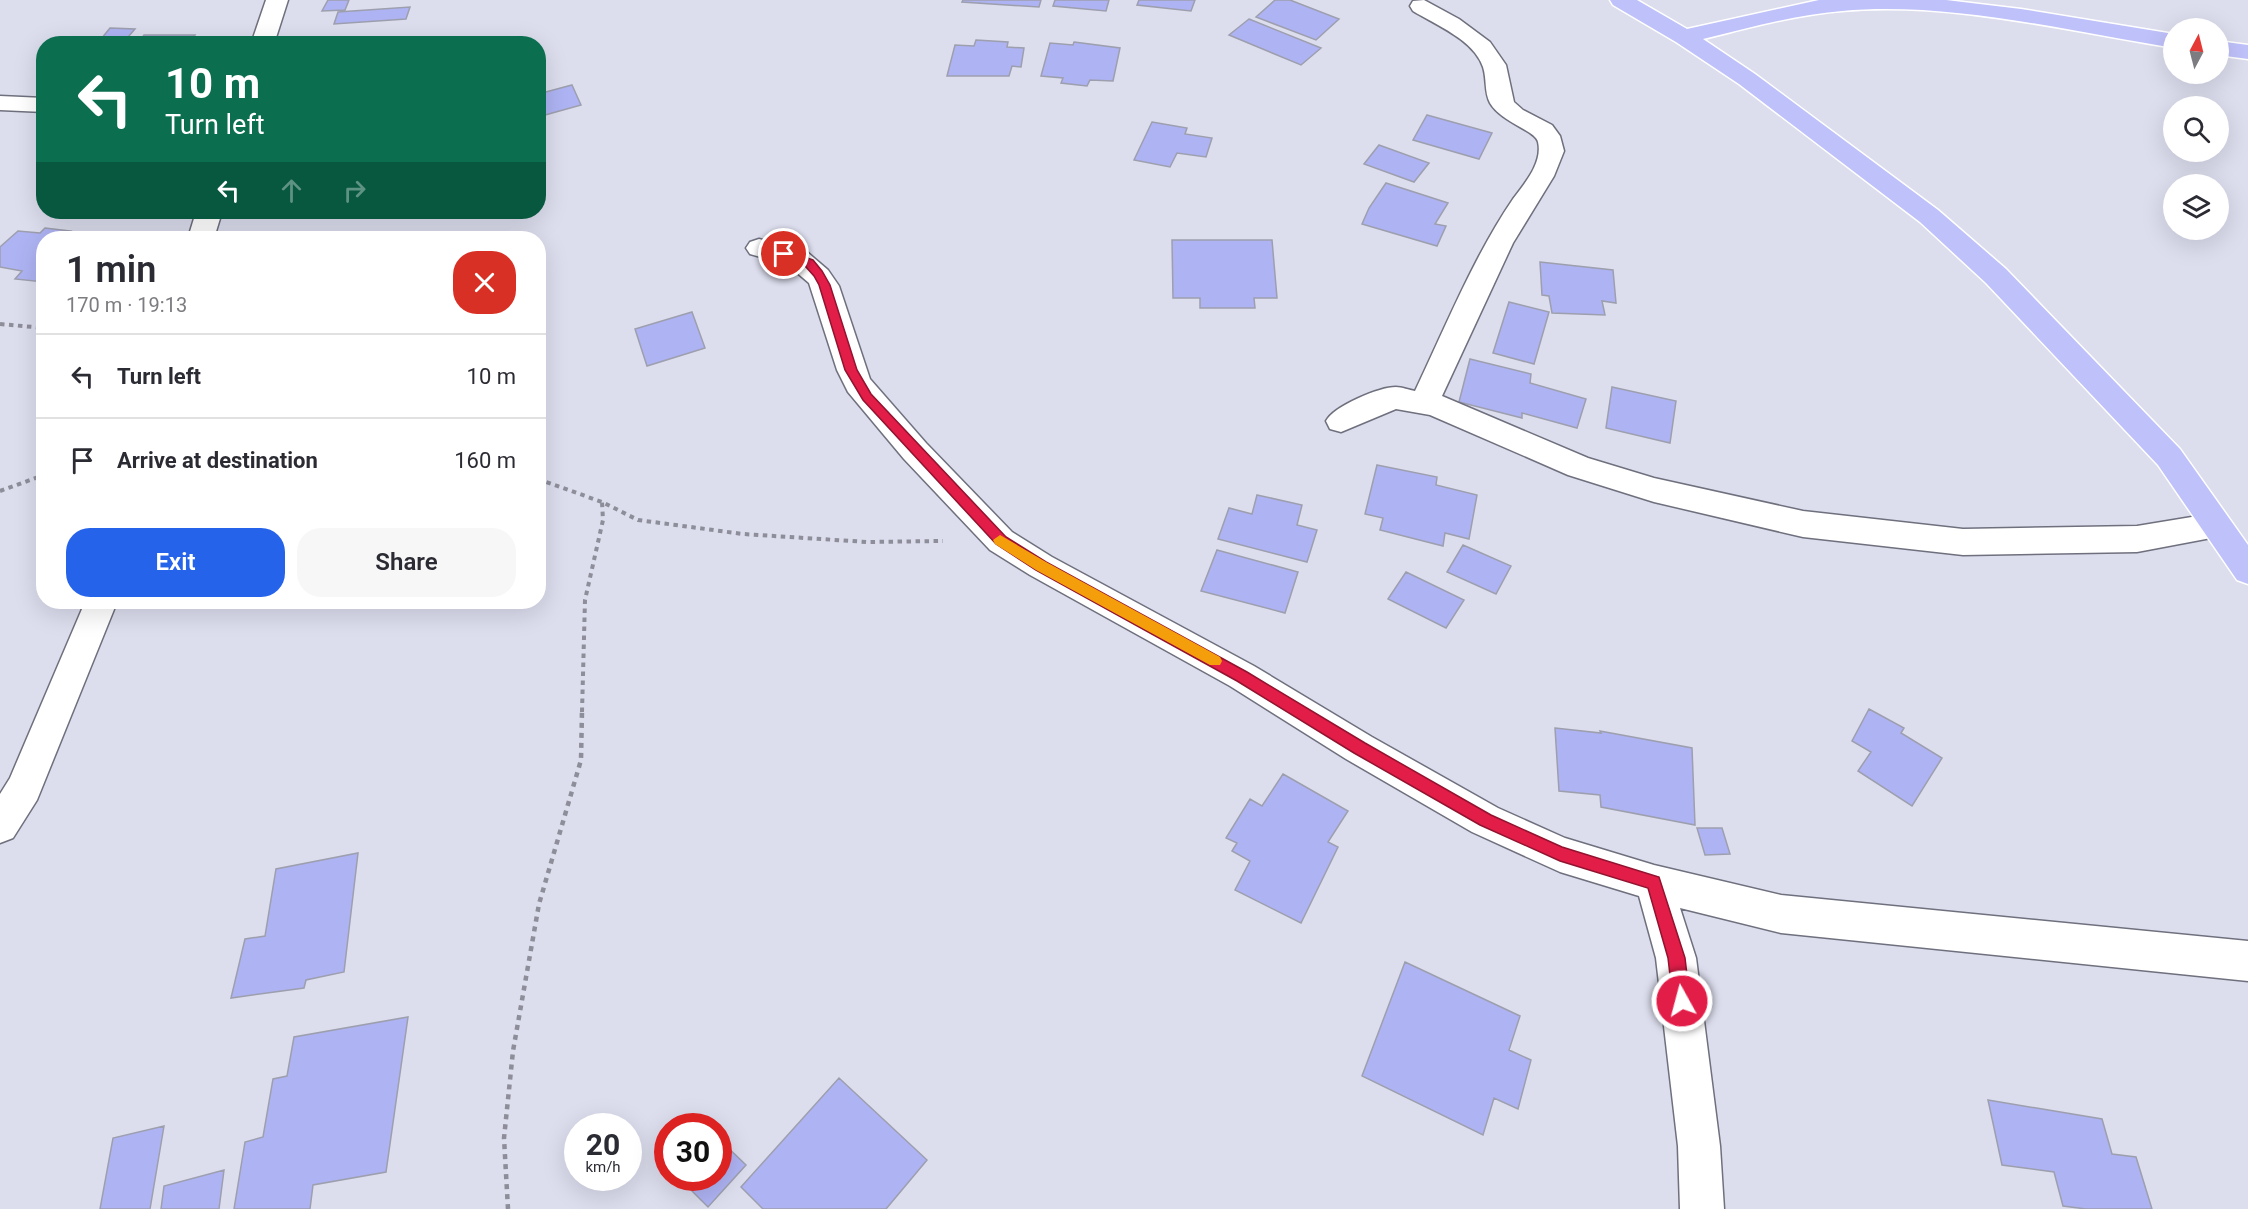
<!DOCTYPE html>
<meta charset="utf-8">
<style>
body{margin:0;font-family:Roboto,sans-serif;background:#f7f7f7;color:#2b2b33;height:100vh;display:flex;flex-direction:column;font-size:22px;white-space:nowrap}
*{box-sizing:border-box;margin:0}
p{font-size:20px;color:#7c7c81}
.icon{flex:none;width:33px;height:33px;fill:none;stroke:currentColor;stroke-width:2;stroke-linecap:round;stroke-linejoin:round}
.map{position:relative;flex:1;overflow:hidden}
.side{position:absolute;left:36px;top:231px;width:510px;height:378px;display:flex;flex-direction:column;background:#fff;border-radius:24px;box-shadow:0 6px 24px #0002}
.side>*{flex:none}
.hud{position:absolute;left:36px;top:36px;width:510px;height:183px;border-radius:24px;box-shadow:0 6px 24px #0002;background:#0b6e4f;color:#fff;overflow:hidden}
.needle{width:39px;rotate:7deg}
.tools{position:absolute;left:2163px;top:18px;display:grid;gap:12px}
.tools a{display:grid;place-items:center;width:66px;height:66px;border-radius:50%;background:#fff;box-shadow:0 6px 24px #0002;font-size:30px}
.speed{position:absolute;left:564px;top:1113px;display:flex;gap:12px;font-size:30px;font-weight:700;text-align:center}
.speed>*{display:grid;place-content:center;width:78px;height:78px;border-radius:50%;background:#fff;box-shadow:0 6px 24px #0002;line-height:1}
.speed small{font-size:15px;font-weight:400}
.speed .limit{border:9px solid #d22;background:#fff;color:#111}
.pin{position:absolute;display:grid;place-items:center;width:51px;height:51px;color:#fff;margin:-26px;border:3px solid #fff;border-radius:50%;box-shadow:0 2px 6px #0007}
.me{position:absolute;width:66px;margin:-33px;rotate:353deg;stroke-linejoin:round;filter:drop-shadow(0 0 4px #0008)}
.turn{display:flex;align-items:center;gap:21px;height:126px;padding:0 30px;font-size:27px}
.turn .icon{width:78px;height:78px;stroke-width:2.5}
.turn b{display:block;font-size:42px;line-height:51px}
.lanes{display:flex;align-items:center;height:57px;padding:0 30px;background:#0003;justify-content:center;gap:30px;direction:ltr}
.lanes .off{opacity:.35}
.round{display:grid;place-items:center;flex:none;width:63px;height:63px;border-radius:24px;background:#f7f7f7}
.overview{display:flex;align-items:center;justify-content:space-between;height:102px;padding:0 30px}
h1{font-size:36px;font-weight:600;line-height:45px}
.button{display:flex;gap:12px;margin-top:auto;padding:12px 30px}
.button a{flex:1;height:69px;border-radius:24px;background:#2563eb;color:#fff;font-size:24px;font-weight:600;line-height:69px;text-align:center}
.button a+a{background:#f7f7f7;color:#2b2b33}
ul{padding:0;list-style:none}
li{display:flex;align-items:center;gap:18px;height:84px;padding:0 30px;border-top:2px solid #e1e1e2}
li div{flex:1}
li b{display:block;font-size:22px}
li em{font-style:normal}
.map>svg:first-child{display:block}
.building{fill:#aeb3f3;stroke:#9d9fae;stroke-width:1.5}
.lines{fill:none;stroke-linecap:round;stroke-linejoin:round}
.minor-casing{stroke:#6f707e;stroke-width:3}
.major-casing{stroke:#fff;stroke-width:3}
.path-far1{stroke:#8d8e9a;stroke-width:4;stroke-dasharray:4.5 4.5;stroke-linecap:butt}
.path{stroke:#8d8e9a;stroke-width:4.5;stroke-dasharray:5 5;stroke-linecap:butt}
.minor{fill:#fff;fill-rule:evenodd}
.major{fill:#bfc1fa;fill-rule:evenodd}
.route{fill:#e11d48;stroke:#92132f;stroke-width:1.5}
.slow{fill:#f59e0b}
</style>
<div class="map">
<svg width="2248" height="1209" viewBox="0 0 2248 1209">
<rect width="100%" height="100%" fill="#dcdded"/>
<path class="building" d="M328 0H349L345 10 322 11Z
M963 0H1041L1039 7 962 2Z
M1055 0H1109L1106 11 1053 6Z
M1139 0H1195L1191 11 1137 5Z
M1275 0H1290L1339 19 1316 40 1256 17Z
M410 7 406 19 334 24 338 12Z
M1249 19 1321 48 1301 65 1229 35Z
M110 28 135 29 122 44H97Z
M144 35H195L189 44H137Z
M976 40 1008 42 1007 47 1024 48 1021 67 1012 66 1009 76H947L955 45 974 46Z
M1074 42 1120 48 1113 81 1090 80 1087 86 1061 83 1063 78 1041 76 1050 43 1073 45Z
M572 85 581 105 538 117V94Z
M1427 115 1492 133 1479 159 1413 140Z
M1152 122 1187 128 1185 134 1212 138 1206 157 1177 153 1170 167 1134 160Z
M1379 145 1429 163 1414 182 1364 164Z
M1386 183 1448 203 1435 224 1446 226 1437 246 1362 224 1369 208Z
M45 228 71 231 65 238H71H44V282L15 279 22 271 0 267V247L18 231 40 233Z
M1172 240H1272L1277 298H1254L1255 308H1200V298H1173Z
M1540 262 1613 270 1616 303 1602 301 1605 315 1552 313 1549 296 1542 295Z
M1509 302 1549 312 1534 364 1493 353Z
M692 312 705 348 647 366 635 329Z
M1470 359 1531 374 1530 383 1586 399 1577 428 1522 413V418L1459 402Z
M1612 387 1676 401 1670 443 1606 428Z
M1377 465 1437 477 1436 485 1477 495 1469 539 1445 533 1443 546 1380 530 1383 518 1365 514Z
M1257 495 1302 505 1297 525 1317 530 1307 562 1218 539 1229 508 1252 514Z
M1463 545 1511 566 1496 594 1447 572Z
M1217 550 1298 572 1285 613 1201 591Z
M1406 572 1464 600 1446 628 1388 599Z
M1869 709 1904 728 1901 733 1942 758 1912 806 1858 771 1871 752 1852 741Z
M1555 728 1601 733 1600 731 1692 748 1695 825 1601 807 1600 795 1559 791Z
M1283 774 1348 811 1328 842 1338 847 1301 923 1235 890 1250 861 1232 851 1237 843 1226 838 1250 799 1262 806Z
M1697 828H1722L1730 854 1705 855Z
M358 853 344 972 306 980 304 988 231 998 245 939 265 936 276 869Z
M1405 962 1520 1016 1509 1050 1531 1060 1518 1109 1494 1098 1483 1135 1362 1076Z
M408 1017 386 1172 313 1185 310 1209H234L245 1142 263 1137 273 1079 287 1076 294 1037Z
M839 1078 927 1160 886 1209H763L741 1187Z
M1988 1100 2102 1119 2112 1154 2136 1157 2152 1209H2086L2063 1206 2054 1172 2002 1165Z
M164 1126 150 1209H100L113 1138Z
M718 1138 746 1165 708 1207 679 1178H718Z
M224 1170 219 1209H161L164 1186Z"/>
<g class="lines">
<defs>
<path id="minor" d="M266 0H288L274 44H251Z
M1424 0 1459 19 1490 42 1506 65 1514 102 1523 110 1552 125 1560 136 1564 151 1554 176 1513 243 1442 396 1588 458 1654 478 1803 511 1963 529 2137 526 2216 513 2227 517 2232 526 2227 535 2137 552 1963 555 1803 537 1654 502 1568 475 1430 415 1396 409 1341 432 1330 429 1326 421C1334 406 1379 387 1396 387 1402 387 1409 390 1415 391 1445 328 1474 256 1513 199 1524 184 1543 163 1538 142 1536 131 1501 122 1490 103 1484 92 1487 79 1483 67 1474 40 1436 25 1413 11L1410 6 1413 1Z
M0 96 44 98V112L0 110Z
M196 212H222L214 238H188Z
M759 239 807 252 828 270 839 286 870 379 926 443 1012 532 1052 557 1254 666 1372 737 1498 808 1565 838 1654 865 1781 895 2248 941V981L1781 933 1680 908 1696 958 1720 1146 1724 1209H1680L1678 1146 1656 958 1639 896 1560 872 1472 832 1346 759 1230 686 1030 575 990 550 904 459 848 392 837 370 809 283 788 265 750 254 746 248 750 242Z
M85 602H117L37 800 13 838 0 843V794L10 778Z"/>
<path id="major" d="M1610 0H1637L1687 29 1819 0H1946L2021 9 2174 34V48C2068 31 1948 1 1842 11 1794 15 1749 28 1703 39L1755 74 1938 210 2006 269 2180 449 2248 545V584L2237 580 2158 465 1986 283 1920 222 1739 84 1676 42 1613 5Z
M2218 41 2248 45V59L2218 55Z"/>
</defs>
<use href="#minor" class="minor-casing"/>
<use href="#major" class="major-casing"/>
<path class="path-far1" d="M0 324 44 328
M538 479 602 502 638 520 743 534 867 542 943 541
M0 491 44 475
M582 712 585 600 603 520 602 502"/>
<path class="path" d="M508 1209 504 1138 513 1051 539 904 581 760 582 711"/>
<use href="#minor" class="minor"/>
<use href="#major" class="major"/>
</g>
<path class="route" d="M784 250 813 260 822 271 830 285 857 370 871 394 1006 537 1046 562 1247 672 1365 743 1491 815 1562 847 1659 877 1685 958 1690 1001 1687 1007 1682 1010 1676 1007 1673 1001 1668 958 1648 888 1560 861 1480 825 1354 753 1237 681 1036 570 996 544 863 400 845 370 819 285 814 276 805 266 780 256 778 254Z"/>
<path class="slow" d="M1000 535 1046 562 1220 657 1222 661 1220 665H1210L1036 570 995 544 993 540Z"/>
</svg>
<div class="tools">
<a><svg class="needle" viewBox="-14 -14 28 28"><path d="M0-13l5 13h-10z" fill="#e53935"/><path d="M0 13l5-13h-10z" fill="#7c7c81"/></svg></a>
<a><svg class="icon" aria-label="search" viewBox="0 0 24 24"><circle cx="10" cy="10" r="6"/><path d="M15 15l6 6"/></svg></a>
<a><svg class="icon" aria-label="layers" viewBox="0 0 24 24"><path d="M12 4l9 5-9 5-9-5zM3 14l9 5 9-5"/></svg></a>
</div>
<div class="speed"><div>20<small>km/h</small></div><div class="limit">30</div></div>
<div class="pin" style="left:784px;top:254px;background:#d93025"><svg class="icon" aria-label="arrive" viewBox="0 0 24 24"><path d="M6 21V4h12l-3 4 3 4H6"/></svg></div>
<svg class="me" style="left:1682px;top:1001px" viewBox="-20 -20 40 40"><circle r="17" fill="#e11d48" stroke="#fff" stroke-width="3"/><path d="M0-11L8 9 0 5-8 9z" fill="#fff"/></svg>
<div class="hud">
<div class="turn"><svg class="icon" aria-label="left" viewBox="0 0 24 24"><path d="M17 20v-9H6M10 6l-5 5 5 5"/></svg><div><b>10 m</b>Turn left</div></div>
<div class="lanes"><svg class="icon" aria-label="left" viewBox="0 0 24 24"><path d="M17 20v-9H6M10 6l-5 5 5 5"/></svg><svg class="icon off" aria-label="ahead" viewBox="0 0 24 24"><path d="M12 20V5M6 11l6-6 6 6"/></svg><svg class="icon off" aria-label="right" viewBox="0 0 24 24"><path d="M7 20v-9h11M14 6l5 5-5 5"/></svg></div>
</div>
<section class="side">
<div class="overview"><div><h1>1 min</h1><p>170 m · 19:13</p></div><a class="round" style="background:#d93025;color:#fff"><svg class="icon" aria-label="close" viewBox="0 0 24 24"><path d="M6 6l12 12M18 6L6 18"/></svg></a></div>
<ul>
<li><svg class="icon" aria-label="left" viewBox="0 0 24 24"><path d="M17 20v-9H6M10 6l-5 5 5 5"/></svg><div><b>Turn left</b></div><em>10 m</em></li>
<li><svg class="icon" aria-label="arrive" viewBox="0 0 24 24"><path d="M6 21V4h12l-3 4 3 4H6"/></svg><div><b>Arrive at destination</b></div><em>160 m</em></li>
</ul>
<div class="button"><a>Exit</a><a>Share</a></div>
</section>
</div>
